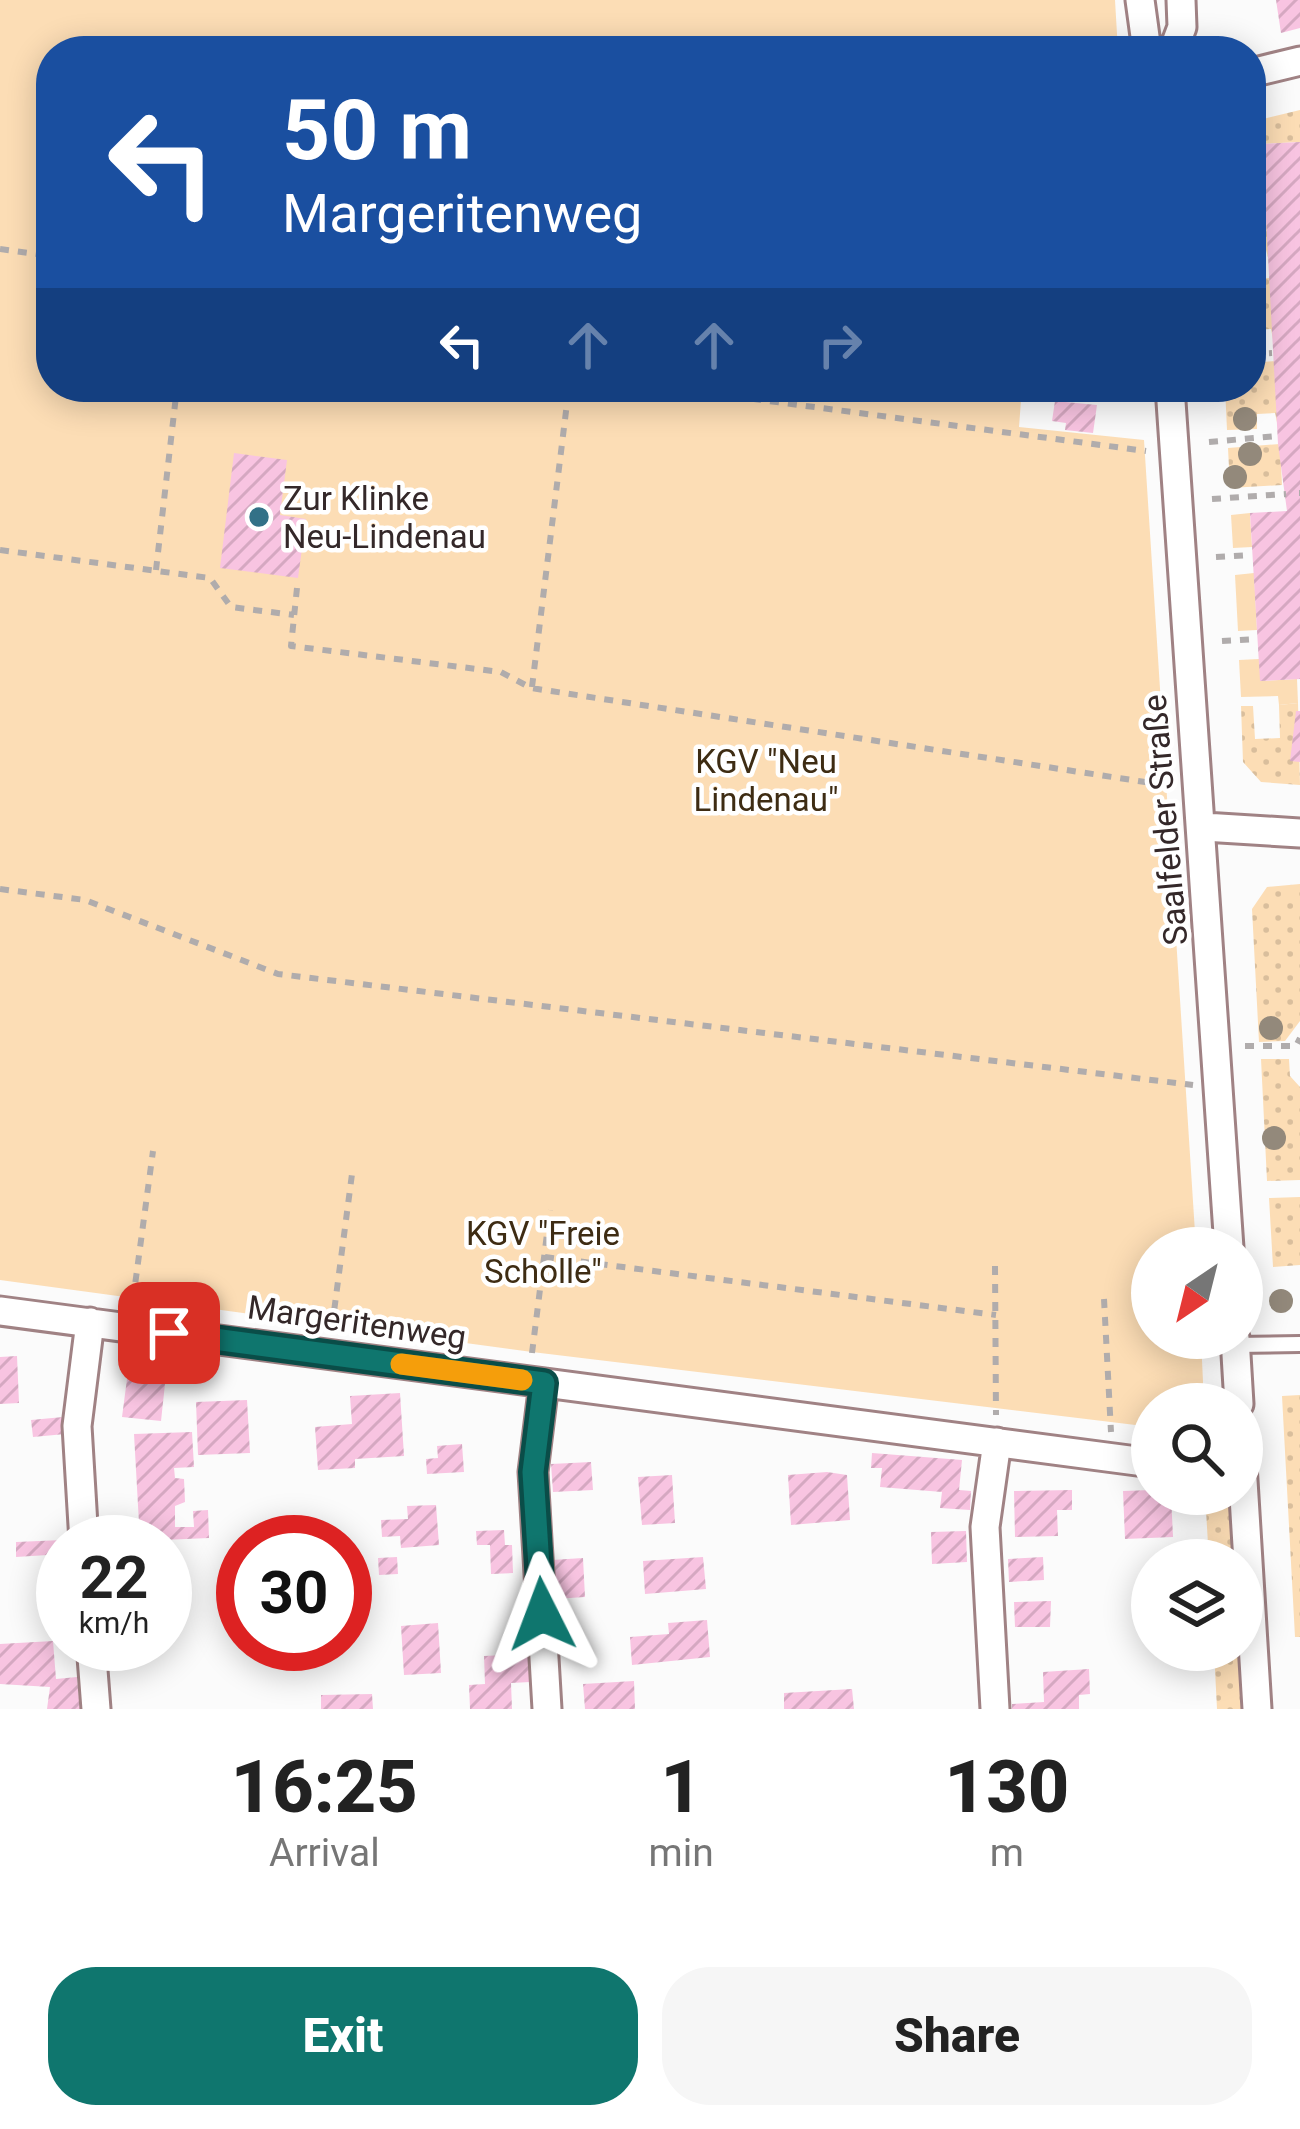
<!DOCTYPE html>
<meta charset="utf-8">
<style>
body{margin:0;font-family:Roboto,sans-serif;background:#f6f6f6;color:#222;height:100vh;display:flex;flex-direction:column;font-size:45px;white-space:nowrap}
*{box-sizing:border-box;margin:0}
p{font-size:39px;color:#767676}
.icon{flex:none;width:66px;height:66px;fill:none;stroke:currentColor;stroke-width:2;stroke-linecap:round;stroke-linejoin:round}
.map{position:relative;height:1709px;overflow:hidden}
.panel{display:flex;flex-direction:column;background:#fff;flex:1}
.panel>*{flex:none}
.banner{position:absolute;left:36px;top:36px;width:1230px;height:366px;border-radius:48px;box-shadow:0 6px 30px #0003;background:#1a4fa0;color:#fff;overflow:hidden}
.needle{width:78px;rotate:215deg}
.buttons{position:absolute;left:1131px;top:1227px;display:grid;gap:24px}
.buttons a{display:grid;place-items:center;width:132px;height:132px;border-radius:50%;background:#fff;box-shadow:0 6px 30px #0003;font-size:60px}
.speed{position:absolute;left:36px;top:1515px;display:flex;gap:24px;font-size:60px;font-weight:700;text-align:center}
.speed>*{display:grid;place-content:center;width:156px;height:156px;border-radius:50%;background:#fff;box-shadow:0 6px 30px #0003;line-height:1}
.speed small{font-size:30px;font-weight:400}
.speed .limit{border:18px solid #d22;background:#fff;color:#111}
.pin{position:absolute;display:grid;place-items:center;width:102px;height:102px;color:#fff;margin:-51px;border-radius:24px;box-shadow:0 6px 18px #0006}
.me{position:absolute;width:132px;margin:-66px;rotate:357deg;stroke-linejoin:round;filter:drop-shadow(0 0 9px #0008)}
.turn{display:flex;align-items:center;gap:42px;height:252px;padding:0 48px;font-size:54px}
.turn .icon{width:156px;height:156px;stroke-width:2.5}
.turn b{display:block;font-size:84px;line-height:102px}
.lanes{display:flex;align-items:center;height:114px;padding:0 48px;background:#0003;justify-content:center;gap:60px;direction:ltr}
.lanes .off{opacity:.35}
.eta{display:flex;justify-content:space-evenly;align-items:center;height:204px;text-align:center}
.eta b{font-size:72px;font-weight:800;line-height:84px}
.cta{display:flex;gap:24px;margin-top:auto;padding:24px 48px}
.cta a{flex:1;height:138px;border-radius:48px;background:#0f766e;color:#fff;font-size:48px;font-weight:800;line-height:138px;text-align:center}
.cta a+a{background:#f6f6f6;color:#222}
.map>svg:first-child{display:block}
.grass{fill:url(#grass-dots)}
.green{fill:#fcddb5}
.building{fill:url(#building-hatch)}
.lines{fill:none;stroke-linecap:round;stroke-linejoin:round}
.lane-casing{stroke:#a08284;stroke-width:20}
.street-casing{stroke:#a08284;stroke-width:33}
.path{stroke:#b0acac;stroke-width:6;stroke-dasharray:9 9;stroke-linecap:butt}
.lane{stroke:#fff;stroke-width:14}
.street{stroke:#fff;stroke-width:27}
.tree{fill:#93897b}
.route-casing{stroke:#0a4d48;stroke-width:30}
.route{stroke:#0f766e;stroke-width:21}
.slow{stroke:#f59e0b;stroke-width:21}
.poi-dot{fill:#337187;stroke:#fff;stroke-width:4.5}
.labels{text-anchor:middle;dominant-baseline:central;stroke-width:9;stroke-linejoin:round;paint-order:stroke}
.poi-label{font-size:33px;fill:#342829;stroke:#fff;text-anchor:start}
.park-label{font-size:33px;fill:#3e2c13;stroke:#fff}
.street-label{font-size:33px;fill:#342829;stroke:#fff}
</style>
<div class="map">
<svg width="1300" height="1709" viewBox="0 0 1300 1709">
<defs>
<pattern id="grass-dots" width="8" height="8" patternUnits="userSpaceOnUse" patternTransform="scale(3)"><rect width="8" height="8" fill="#fcddb5"/><path d="M2 2h.1M6 6h.1" fill="none" stroke="#d9be9c" stroke-width="1.8" stroke-linecap="round"/></pattern>
<pattern id="building-hatch" width="6" height="6" patternUnits="userSpaceOnUse" patternTransform="scale(3)"><rect width="6" height="6" fill="#f8c4e1"/><path d="M-1 1l2-2M0 6l6-6M5 7l2-2" fill="none" stroke="#d5a8c1"/></pattern>
</defs>
<rect width="100%" height="100%" fill="#fbfbfb"/>
<path class="grass" d="M1300 110V142L1263 144 1264 168 1261 162 1251 163V122Z
M1265 196 1269 261 1265 246 1251 247V197Z
M1270 278 1274 344 1271 329 1251 330V279Z
M1275 361 1278 427 1275 413 1257 414V429L1227 430 1225 387H1251V363Z
M1280 444 1282 485 1230 488 1228 448Z
M1298 703 1300 785 1261 782 1243 762 1241 706H1253L1255 739 1280 738 1279 705Z
M1300 884V1021L1285 1041 1259 1042 1252 909 1267 887Z
M1261 1059H1289L1290 1076 1300 1087V1180L1267 1181Z
M1300 1197V1265L1273 1267 1269 1198Z
M1300 1395V1637H1295L1282 1396Z
M1205 1494H1228L1233 1500 1240 1560H1209Z
M1214 1650H1242L1249 1709H1217Z"/>
<path class="green" d="M0 0H1115L1118 51H51V387H1022L1019 427 1144 440 1196 1248H1152V1338H1201L1204 1404H1152V1427L532 1352 0 1280Z
M1250 513 1252 547 1233 548 1231 515Z
M1254 573 1257 630 1238 631 1235 575Z
M1259 659 1261 681 1297 679 1298 703 1279 705 1278 696 1241 697 1239 660Z"/>
<path class="building" d="M1276 0H1300V28L1281 33Z
M1300 142V679L1260 681 1250 513 1287 511 1278 444 1262 144Z
M1055 401 1097 405 1093 433 1065 430 1066 423 1052 421Z
M234 453 287 460 280 515 306 519 298 578 220 568Z
M1296 711H1300V762L1290 761Z
M17 1356 19 1403 0 1404V1357Z
M127 1379 165 1384 161 1421 122 1417Z
M400 1393 404 1456 355 1459V1468L318 1470 315 1427 352 1424 350 1396Z
M247 1400 250 1453 198 1455 196 1402Z
M63 1417 65 1434 33 1437 31 1420Z
M192 1432 194 1467 174 1468 175 1478 184 1479 185 1502 175 1506V1527H194L193 1511 208 1510 209 1538 140 1541 134 1434Z
M462 1444 464 1472 427 1474 426 1459 438 1458 437 1446Z
M872 1453 962 1460 959 1490 971 1491 970 1510 940 1508 942 1492 880 1487 882 1468H871Z
M591 1462 593 1490 553 1492 551 1464Z
M827 1472 847 1475 850 1520 791 1525 788 1475Z
M672 1475 675 1523 642 1525 638 1477Z
M1072 1490V1510H1057L1058 1536 1015 1537 1014 1491Z
M1152 1490V1494H1171L1173 1537 1125 1539 1123 1491Z
M436 1505 439 1545 401 1548 400 1536 382 1537 381 1520 408 1519 407 1506Z
M504 1530 505 1545H512L513 1573 491 1574 490 1545H477L476 1531Z
M966 1531 967 1562 932 1564 931 1532Z
M63 1540V1554L16 1557V1542Z
M397 1557 398 1574 379 1575 378 1558Z
M703 1557 706 1589 645 1594 643 1561Z
M1043 1557 1044 1580 1009 1582 1008 1559Z
M583 1558 585 1597 554 1599 552 1560Z
M1051 1601 1050 1627H1015L1014 1602Z
M707 1620 710 1657 632 1665 630 1637 669 1634 668 1623Z
M438 1623 441 1673 404 1675 401 1626Z
M53 1641 56 1679 77 1677 80 1709H47L50 1687 0 1684V1644Z
M529 1654 530 1682 511 1683 512 1709H470L469 1685 485 1684 484 1656Z
M1089 1669 1090 1694 1079 1695V1709H1012V1704L1044 1702 1043 1672Z
M634 1681 635 1709H585L583 1684Z
M852 1689 854 1709H784V1693Z
M372 1694 373 1709H321V1695Z"/>
<g class="lines">
<defs>
<path id="lane" d="M1235 1345 1300 1344"/>
<path id="street" d="M1140 0 1147 51
M1173 51 1182 27 1181 0
M1251 73 1300 61
M1170 387 1229 1248
M1204 827 1300 833
M0 1311 1152 1463
M1235 1338 1239 1404
M544 1383 533 1472 547 1709
M1242 1464 1257 1709
M84 1542 77 1426 90 1322
M91 1644 96 1709
M995 1709 985 1527 997 1442"/>
</defs>
<use href="#lane" class="lane-casing"/>
<use href="#street" class="street-casing"/>
<path class="path" d="M1251 188 1263 187
M0 249 51 256
M1251 271 1267 270
M1251 354 1272 353
M663 387 1146 451
M1209 442 1277 436
M1299 493H1300
M1212 499 1286 494
M0 550 210 578 231 607 294 615
M1216 557 1251 555
M156 570 177 387
M297 588 291 646 501 672 531 688 1171 786
M1222 641 1256 639
M532 687 569 387
M0 889 85 900 278 974 1193 1085
M1245 1046H1296L1300 1038
M545 1257 996 1315
M995 1266 996 1415
M1104 1299 1111 1432
M133 1300 153 1151
M332 1327 352 1174
M532 1353 550 1210"/>
<use href="#lane" class="lane"/>
<use href="#street" class="street"/>
</g>
<g class="tree">
<circle cx="1245" cy="419" r="12"/>
<circle cx="1250" cy="454" r="12"/>
<circle cx="1235" cy="477" r="12"/>
<circle cx="1271" cy="1028" r="12"/>
<circle cx="1274" cy="1138" r="12"/>
<circle cx="1281" cy="1301" r="12"/>
</g>
<g class="lines">
<defs>
<path id="route" d="M169 1333 544 1383 533 1472 542 1614"/>
</defs>
<use href="#route" class="route-casing"/>
<use href="#route" class="route"/>
<path class="slow" d="M401 1364 522 1380"/>
</g>
<circle class="poi-dot" cx="259" cy="517" r="12"/>
<g class="labels">
<g class="poi-label">
<text x="283" y="498">Zur Klinke<tspan x="283" dy="38">Neu-Lindenau</tspan></text>
</g>
<g class="park-label">
<text x="766" y="761">KGV "Neu<tspan x="766" dy="38">Lindenau"</tspan></text>
<text x="543" y="1233">KGV "Freie<tspan x="543" dy="38">Scholle"</tspan></text>
</g>
<g class="street-label">
<text transform="translate(1165 820) rotate(-95)">Saalfelder Straße</text>
<text transform="translate(357 1322) rotate(8)">Margeritenweg</text>
</g>
</g>
</svg>
<div class="buttons">
<a><svg class="needle" viewBox="-14 -14 28 28"><path d="M0-13l5 13h-10z" fill="#e53935"/><path d="M0 13l5-13h-10z" fill="#767676"/></svg></a>
<a><svg class="icon" aria-label="search" viewBox="0 0 24 24"><circle cx="10" cy="10" r="6"/><path d="M15 15l6 6"/></svg></a>
<a><svg class="icon" aria-label="layers" viewBox="0 0 24 24"><path d="M12 4l9 5-9 5-9-5zM3 14l9 5 9-5"/></svg></a>
</div>
<div class="speed"><div>22<small>km/h</small></div><div class="limit">30</div></div>
<div class="pin" style="left:169px;top:1333px;background:#d93025"><svg class="icon" aria-label="arrive" viewBox="0 0 24 24"><path d="M6 21V4h12l-3 4 3 4H6"/></svg></div>
<svg class="me" style="left:542px;top:1614px" viewBox="-20 -20 40 40"><path d="M0-17L14 15 0 8-14 15z" fill="#0f766e" stroke="#fff" stroke-width="4"/></svg>
<div class="banner">
<div class="turn"><svg class="icon" aria-label="left" viewBox="0 0 24 24"><path d="M17 20v-9H6M10 6l-5 5 5 5"/></svg><div><b>50 m</b>Margeritenweg</div></div>
<div class="lanes"><svg class="icon" aria-label="left" viewBox="0 0 24 24"><path d="M17 20v-9H6M10 6l-5 5 5 5"/></svg><svg class="icon off" aria-label="ahead" viewBox="0 0 24 24"><path d="M12 20V5M6 11l6-6 6 6"/></svg><svg class="icon off" aria-label="ahead" viewBox="0 0 24 24"><path d="M12 20V5M6 11l6-6 6 6"/></svg><svg class="icon off" aria-label="right" viewBox="0 0 24 24"><path d="M7 20v-9h11M14 6l5 5-5 5"/></svg></div>
</div>
</div>
<section class="panel">
<div class="eta">
<div><b>16:25</b><p>Arrival</p></div>
<div><b>1</b><p>min</p></div>
<div><b>130</b><p>m</p></div>
</div>
<div class="cta"><a>Exit</a><a>Share</a></div>
</section>
